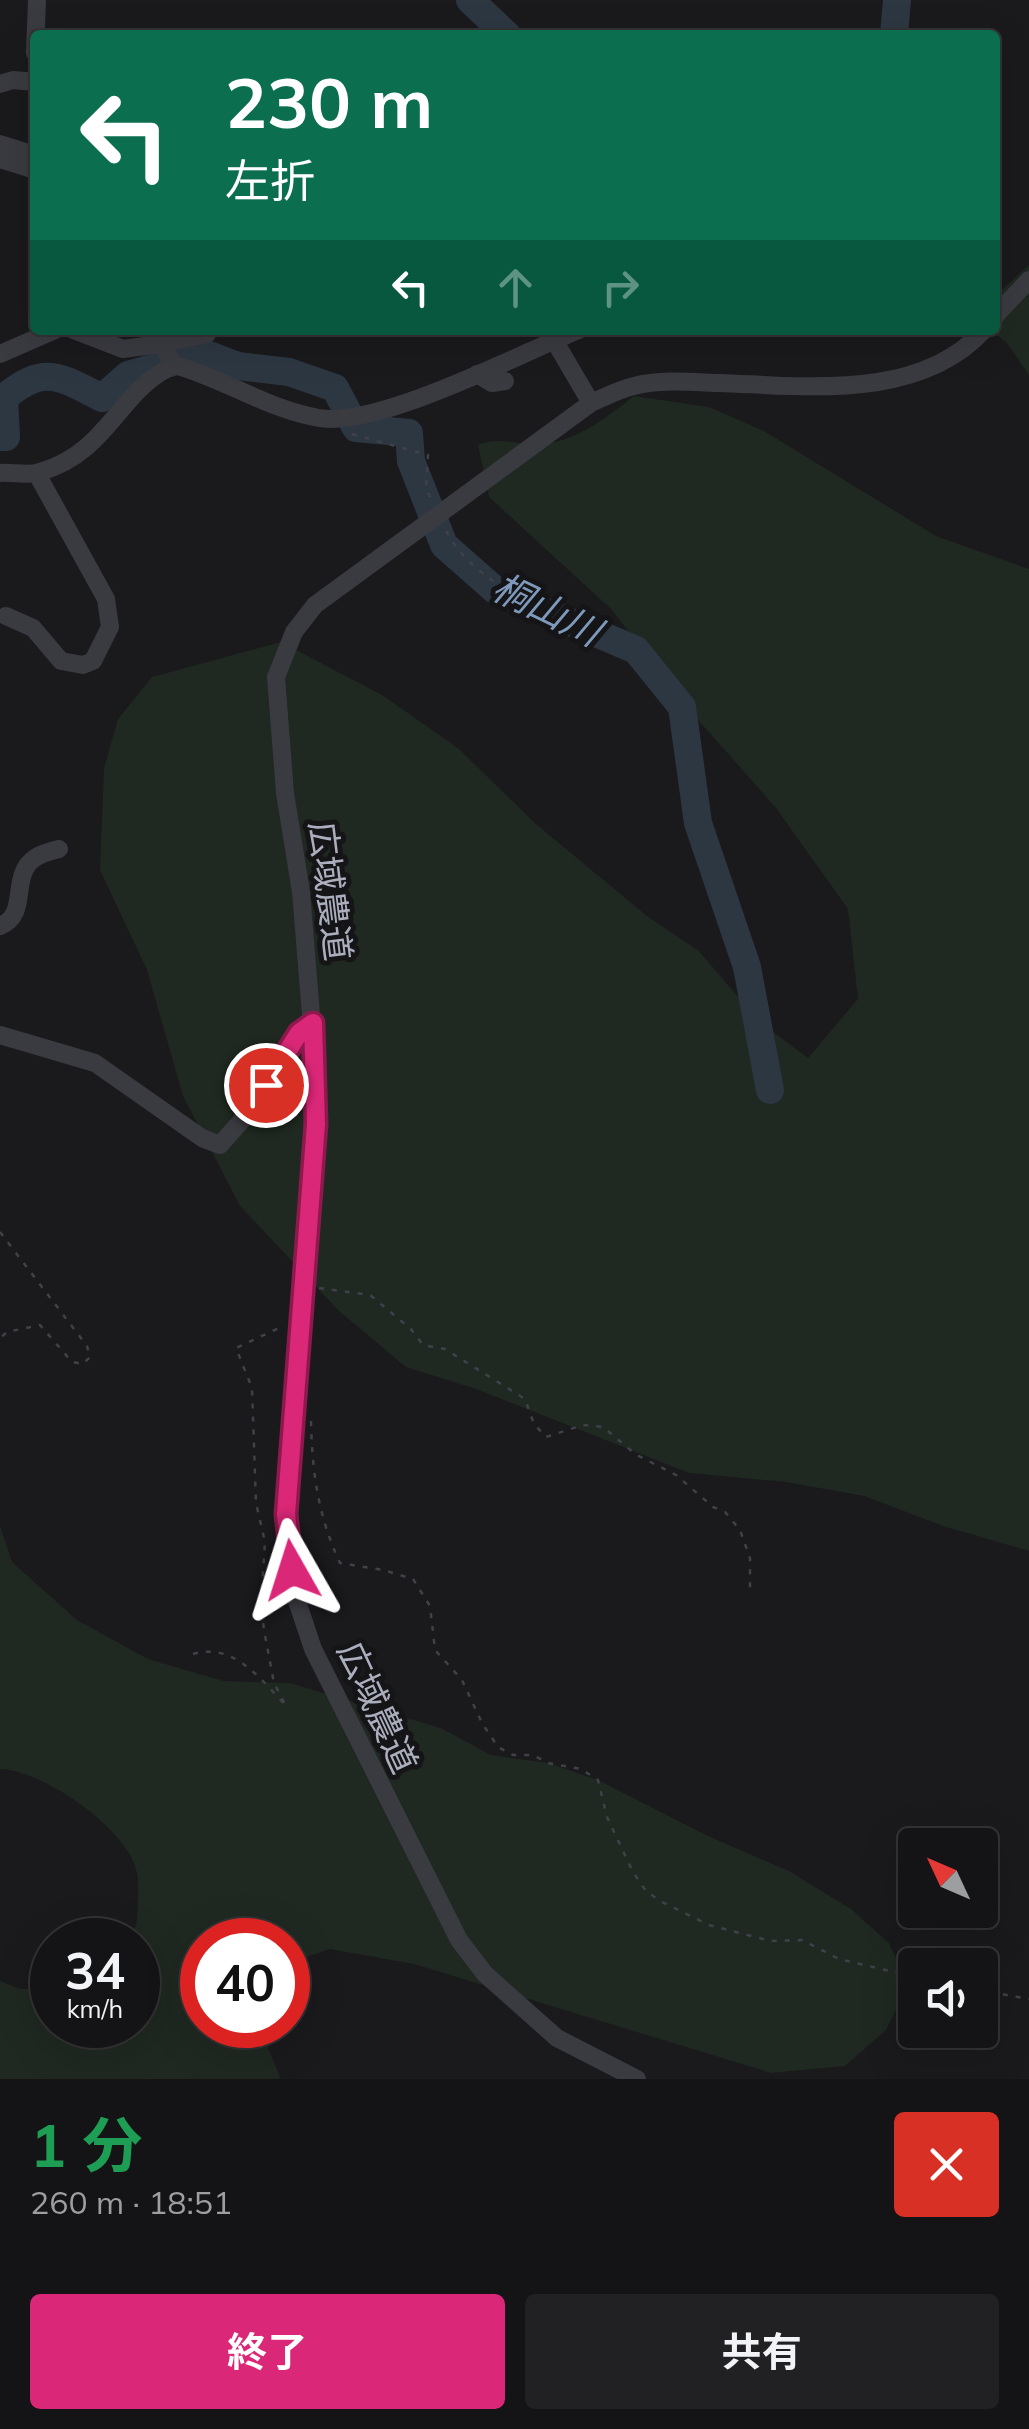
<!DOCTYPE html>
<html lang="ja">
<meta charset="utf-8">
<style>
body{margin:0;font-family:Mulish,"Noto Sans JP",sans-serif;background:#212022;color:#f1f3f6;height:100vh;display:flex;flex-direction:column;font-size:38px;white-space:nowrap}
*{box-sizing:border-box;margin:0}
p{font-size:32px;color:#9d9ea0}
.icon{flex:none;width:55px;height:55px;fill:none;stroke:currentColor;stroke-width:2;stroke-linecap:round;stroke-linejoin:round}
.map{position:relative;height:2079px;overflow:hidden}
.details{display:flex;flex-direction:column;background:#141315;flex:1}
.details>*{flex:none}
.banner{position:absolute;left:30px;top:30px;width:970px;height:305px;border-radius:10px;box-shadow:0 10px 40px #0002,0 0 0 2px #333234;background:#0b6e4f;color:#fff;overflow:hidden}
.needle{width:65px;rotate:314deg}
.tools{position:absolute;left:898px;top:1828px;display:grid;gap:20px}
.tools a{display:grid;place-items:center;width:100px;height:100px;border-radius:10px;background:#141315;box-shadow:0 10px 40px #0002,0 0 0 2px #333234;font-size:50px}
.speed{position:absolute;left:30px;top:1918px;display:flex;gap:20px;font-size:50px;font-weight:700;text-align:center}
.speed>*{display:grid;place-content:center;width:130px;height:130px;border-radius:50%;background:#141315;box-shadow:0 10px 40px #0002,0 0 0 2px #333234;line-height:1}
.speed small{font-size:25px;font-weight:400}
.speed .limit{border:15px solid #d22;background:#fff;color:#111}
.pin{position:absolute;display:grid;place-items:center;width:85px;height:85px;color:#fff;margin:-42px;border:5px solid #fff;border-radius:50%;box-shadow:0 2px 10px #0007}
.me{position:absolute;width:110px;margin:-55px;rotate:354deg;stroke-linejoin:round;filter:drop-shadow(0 0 8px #0008)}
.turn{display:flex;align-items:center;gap:35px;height:210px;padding:0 30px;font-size:45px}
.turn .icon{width:130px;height:130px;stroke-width:2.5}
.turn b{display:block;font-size:70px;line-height:85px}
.lanes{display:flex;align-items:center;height:95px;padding:0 30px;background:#0003;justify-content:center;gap:50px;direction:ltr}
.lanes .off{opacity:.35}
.round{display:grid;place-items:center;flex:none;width:105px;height:105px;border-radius:10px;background:#212022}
.summary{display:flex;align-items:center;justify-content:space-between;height:170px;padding:0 30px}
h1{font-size:60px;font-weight:700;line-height:75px;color:#1e9e55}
.button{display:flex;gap:20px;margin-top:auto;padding:20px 30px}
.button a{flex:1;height:115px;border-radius:10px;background:#db2777;color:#fff;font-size:40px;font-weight:700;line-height:115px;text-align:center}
.button a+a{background:#212022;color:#f1f3f6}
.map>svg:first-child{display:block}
.green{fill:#1f2821}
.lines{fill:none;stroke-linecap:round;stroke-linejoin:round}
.river{stroke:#2d3742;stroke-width:28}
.path{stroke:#404149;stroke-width:2.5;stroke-dasharray:5 8;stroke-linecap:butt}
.minor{stroke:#3a3a41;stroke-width:18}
.route-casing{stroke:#8e194d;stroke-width:25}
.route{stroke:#db2777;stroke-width:18}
.labels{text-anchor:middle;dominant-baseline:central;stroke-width:10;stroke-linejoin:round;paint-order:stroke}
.street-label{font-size:35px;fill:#abaebd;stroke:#151417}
.water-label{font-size:38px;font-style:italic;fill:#7f99ba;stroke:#151417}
</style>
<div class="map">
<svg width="1029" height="2079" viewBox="0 0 1029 2079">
<rect width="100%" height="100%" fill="#1a191c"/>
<path class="green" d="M1029 265V375L1007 343 990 330H995V296Z
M634 396 709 407 764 431 936 536 1029 569V1551L946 1527 864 1496 786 1482 689 1473 476 1389 406 1367 339 1311 240 1206 183 1096 147 970 100 870 104 768 118 719 152 677 281 642 382 695 458 748 536 824 647 916 699 951 759 1021 808 1058 858 999 848 909 776 808 692 713 611 609 489 497 478 445C504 435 525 448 550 443 583 437 609 415 634 396Z
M0 1526 12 1562 77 1620 148 1659 224 1681 290 1683 441 1728 491 1755 548 1763 598 1780 708 1836 789 1871 851 1909 889 1943 905 1978 899 2004 886 2030 845 2066 771 2073 414 1964 330 1949 301 1959 288 1971V1940H202V2025H268V2048L281 2079H0V1981L21 1989 52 1988V2025H138V1940H128C138 1928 137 1919 138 1904 138 1894 139 1882 137 1873 129 1829 42 1770 0 1769Z"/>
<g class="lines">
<path class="river" d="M470 0 507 35
M894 35 897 0
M0 437H6L4 398C44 363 60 377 102 398L128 375 204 353 238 366 289 372 335 388 356 428 409 433 411 461 444 545 495 590 636 650 682 707 698 823 747 967 770 1090"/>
<path class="path" d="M352 434 428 455 426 487 430 497
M446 531C475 583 528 600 579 623
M0 1232 87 1346 90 1357 83 1364 72 1362 40 1325 7 1332 0 1338
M319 1288 370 1295 411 1329 423 1345 445 1349 525 1399 534 1424 546 1437 583 1425 603 1427 635 1454 676 1475 713 1507 725 1512 740 1530 750 1558V1595
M311 1421C312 1472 318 1516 340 1563L383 1570 413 1579 430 1606 435 1650 462 1680 482 1723 498 1747 513 1755H533L548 1763 581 1769 598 1780 607 1817 633 1872 646 1891 662 1902 709 1925 771 1941 802 1940 839 1959 915 1977
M193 1654C233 1642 260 1678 286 1706L274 1683 264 1630 261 1605 265 1542 256 1503 252 1388 236 1348 279 1328
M990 1992 1029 1999
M980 1993 993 1996"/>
<path class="minor" d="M35 53 37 0
M0 84 13 80 35 82
M0 144 35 155
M0 159 35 170
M995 316 1029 280
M74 330 123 349 160 344 175 365
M554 340 591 403
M160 344 207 334
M0 354 55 330
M477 374 492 383 505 381
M0 473C12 472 29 476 40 472 111 451 119 388 175 365 225 379 267 409 319 418 378 428 519 354 579 330
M6 616 33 628 61 661 83 665 93 661 110 627 106 599 37 474
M0 926C30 915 9 875 35 858 42 853 52 851 59 849
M0 1035 95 1063 202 1138 220 1145 242 1120 299 1033 313 1023
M637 2079 557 2038 485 1974 459 1940 313 1649 295 1595 292 1570 286 1514 316 1076 301 892 285 793 276 677 294 632 315 605 591 403C605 397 620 389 634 386 662 379 691 382 719 383 807 386 919 401 984 330"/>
</g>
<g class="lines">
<defs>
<path id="route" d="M266 1085 299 1033 313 1023 316 1124 286 1514 292 1570"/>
</defs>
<use href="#route" class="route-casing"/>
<use href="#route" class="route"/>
</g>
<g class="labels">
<g class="street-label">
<text transform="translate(331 891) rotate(83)">広域農道</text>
<text transform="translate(378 1707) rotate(65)">広域農道</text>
</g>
<g class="water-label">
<text transform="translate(547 609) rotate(26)">桐山川</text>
</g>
</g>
</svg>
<div class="tools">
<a><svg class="needle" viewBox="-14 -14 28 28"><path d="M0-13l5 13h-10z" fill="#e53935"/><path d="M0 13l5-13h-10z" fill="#9d9ea0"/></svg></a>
<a><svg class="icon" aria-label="sound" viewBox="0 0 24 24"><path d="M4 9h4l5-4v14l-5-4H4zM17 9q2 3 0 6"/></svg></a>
</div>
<div class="speed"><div>34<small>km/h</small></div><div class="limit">40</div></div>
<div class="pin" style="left:266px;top:1085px;background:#d93025"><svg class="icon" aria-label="arrive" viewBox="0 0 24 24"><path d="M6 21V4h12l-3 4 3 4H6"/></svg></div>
<svg class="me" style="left:292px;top:1570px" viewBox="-20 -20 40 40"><path d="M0-17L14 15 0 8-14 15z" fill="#db2777" stroke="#fff" stroke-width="4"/></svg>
<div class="banner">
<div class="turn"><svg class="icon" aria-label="left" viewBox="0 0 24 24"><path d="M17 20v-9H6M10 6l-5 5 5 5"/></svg><div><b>230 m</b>左折</div></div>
<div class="lanes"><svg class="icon" aria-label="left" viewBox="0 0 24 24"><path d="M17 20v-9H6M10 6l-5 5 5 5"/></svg><svg class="icon off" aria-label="ahead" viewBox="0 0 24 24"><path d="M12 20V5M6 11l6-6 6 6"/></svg><svg class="icon off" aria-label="right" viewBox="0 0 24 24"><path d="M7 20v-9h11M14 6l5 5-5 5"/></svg></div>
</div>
</div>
<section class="details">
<div class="summary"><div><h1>1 分</h1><p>260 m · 18:51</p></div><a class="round" style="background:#d93025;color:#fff"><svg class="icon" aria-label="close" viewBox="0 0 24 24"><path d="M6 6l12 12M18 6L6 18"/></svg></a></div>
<div class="button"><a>終了</a><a>共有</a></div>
</section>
